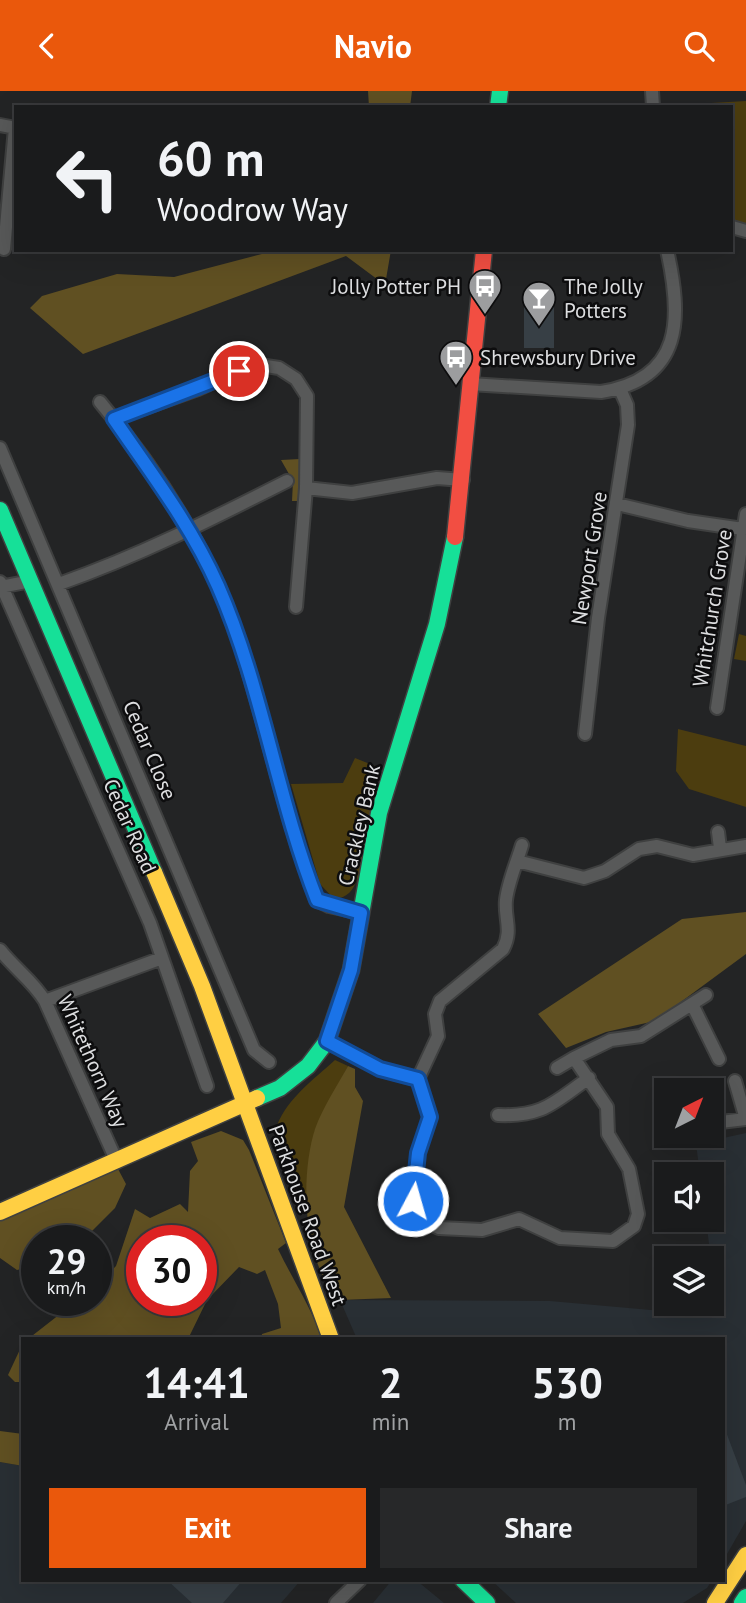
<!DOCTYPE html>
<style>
body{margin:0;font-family:"PT Sans",sans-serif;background:#272829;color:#f1f3f6;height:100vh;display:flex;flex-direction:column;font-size:26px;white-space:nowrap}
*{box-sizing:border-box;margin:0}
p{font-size:23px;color:#9fa1a3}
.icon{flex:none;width:38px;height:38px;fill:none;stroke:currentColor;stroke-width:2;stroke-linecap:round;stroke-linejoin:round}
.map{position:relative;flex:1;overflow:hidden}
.sheet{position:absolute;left:21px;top:1246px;width:704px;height:245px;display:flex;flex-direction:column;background:#1a1b1c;border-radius:0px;box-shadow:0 7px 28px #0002,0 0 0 2px #38393b}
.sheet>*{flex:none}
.guide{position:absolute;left:14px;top:14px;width:719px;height:147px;border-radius:0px;box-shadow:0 7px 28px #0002,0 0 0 2px #38393b;background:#1a1b1c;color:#f1f3f6;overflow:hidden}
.needle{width:46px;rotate:42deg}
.fabs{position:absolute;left:654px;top:987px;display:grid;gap:14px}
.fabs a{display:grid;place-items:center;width:70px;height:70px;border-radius:0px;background:#1a1b1c;box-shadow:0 7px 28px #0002,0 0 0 2px #38393b;font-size:35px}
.speed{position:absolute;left:21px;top:1134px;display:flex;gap:14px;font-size:35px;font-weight:700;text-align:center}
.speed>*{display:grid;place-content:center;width:91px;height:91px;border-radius:50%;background:#1a1b1c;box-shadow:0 7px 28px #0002,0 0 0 2px #38393b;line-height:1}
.speed small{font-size:18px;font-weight:400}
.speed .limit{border:10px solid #d22;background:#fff;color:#111}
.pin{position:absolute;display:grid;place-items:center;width:60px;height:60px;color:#fff;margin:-30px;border:4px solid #fff;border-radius:50%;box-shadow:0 2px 7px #0007}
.me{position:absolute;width:77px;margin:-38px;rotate:6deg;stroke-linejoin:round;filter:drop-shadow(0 0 5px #0008)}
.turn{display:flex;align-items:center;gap:24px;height:147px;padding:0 28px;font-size:32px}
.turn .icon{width:91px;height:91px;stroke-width:2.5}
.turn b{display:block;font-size:49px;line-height:60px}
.eta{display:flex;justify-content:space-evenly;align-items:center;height:119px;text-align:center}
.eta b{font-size:42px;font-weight:700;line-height:49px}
.primary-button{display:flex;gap:14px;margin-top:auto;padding:14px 28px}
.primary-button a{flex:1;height:80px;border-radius:0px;background:#ea580c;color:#fff;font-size:28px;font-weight:700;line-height:80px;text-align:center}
.primary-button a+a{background:#272829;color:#f1f3f6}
header{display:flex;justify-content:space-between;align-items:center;height:91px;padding:0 28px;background:#ea580c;color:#fff;font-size:32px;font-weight:700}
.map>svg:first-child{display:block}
.built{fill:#292f34}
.green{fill:#4c3d0f}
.forest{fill:#605022;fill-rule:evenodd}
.building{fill:#373f45}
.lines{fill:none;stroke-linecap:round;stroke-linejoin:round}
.street-casing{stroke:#3f4040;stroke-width:16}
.fast-casing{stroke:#3f4040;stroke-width:19}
.slow-casing{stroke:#3f4040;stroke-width:19}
.jam-casing{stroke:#3f4040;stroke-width:19}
.street{stroke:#585959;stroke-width:12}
.fast{stroke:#16e098;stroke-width:16}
.slow{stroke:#ffcf43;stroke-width:16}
.jam{stroke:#f24e42;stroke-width:16}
.route-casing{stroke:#114b97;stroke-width:18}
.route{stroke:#1a73e8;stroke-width:12}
.labels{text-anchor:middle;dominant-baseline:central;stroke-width:5;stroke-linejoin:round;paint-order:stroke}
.poi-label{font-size:21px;fill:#dddee0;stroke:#0d0d0e;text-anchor:start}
.street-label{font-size:21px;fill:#dddee0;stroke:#0d0d0e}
</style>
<header><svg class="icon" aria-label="back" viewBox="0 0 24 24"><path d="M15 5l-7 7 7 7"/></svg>Navio<svg class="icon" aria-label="search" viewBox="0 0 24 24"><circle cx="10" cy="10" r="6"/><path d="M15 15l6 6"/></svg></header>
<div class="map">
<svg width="746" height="1512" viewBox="0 0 746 1512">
<rect width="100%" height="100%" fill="#232425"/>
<path class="built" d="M746 1042V1430L723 1470V1248H357L340 1209 550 1210 718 1225 706 1129H712V1083H700L696 1053Z
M0 1371 23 1375V1489H301L281 1512H0Z
M392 1489H416L444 1512H373Z
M491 1489H712L707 1497 683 1512H516Z"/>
<path class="green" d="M746 10V140L732 136V16H641Z
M739 543 746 545V570L734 568Z
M678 638 746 655V716L689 698 676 680Z
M355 667 380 677 358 787C353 799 348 807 334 808L320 793 291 693 343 692Z
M335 969 348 975 315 1039 305 1122 277 1034C289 1006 313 989 335 969Z"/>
<path class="forest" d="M368 0H412L410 16H369Z
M277 159H391L385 194 346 165 83 263 30 217 42 205 117 183 174 186Z
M300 368 301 410H292L293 390 281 369Z
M746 821V863L655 930 606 941 566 957 538 923 682 828Z
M348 975 355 978V996L363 1010 344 1116 391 1207 340 1209C302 1173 300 1085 315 1038 323 1016 337 995 348 975Z
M221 1040 243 1049 249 1059 286 1152 278 1158C293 1189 311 1216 322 1248H261L262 1243 281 1237 278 1213 265 1179 257 1183 239 1176 207 1209 188 1248H28L78 1209H96V1195L116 1175 135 1118 150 1127 180 1113 188 1121 190 1080 198 1070 191 1051ZM142 1150H201V1209H142Z
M118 1078 126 1093 115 1117 82 1150H37V1174L17 1179 0 1167V1128Z
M23 1252V1291H15L8 1284Z
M0 1340 23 1343V1375L0 1371Z"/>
<path class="building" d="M533 201 554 202V257H524V216L532 217Z
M723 1333 746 1394V1406L723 1415Z
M167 1489H243L223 1512H192Z"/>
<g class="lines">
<defs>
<path id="street" d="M652 0 653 16
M0 34 16 37
M732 136 746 140
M4 158 15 37
M470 293 601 301C684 288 682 226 667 159
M100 311C156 378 207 456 235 539 266 627 282 722 317 809L329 815 361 822
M114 328 198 298 253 273 279 277 296 288 307 305 306 397 296 516
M0 357 254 959 269 971
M306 397 352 402 437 387 463 389
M617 413 688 430 743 438
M0 491 150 832 207 995
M59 493C139 465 212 428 287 390
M0 496 31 490
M717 617 746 423
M585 643 598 527 628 334 627 314 620 298
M718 741 720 757
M517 770 584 787 605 780 639 758 657 755 693 764 746 755
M0 859C15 878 33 890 45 910L117 1071
M45 910 162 867
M692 913 719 968
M327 950 380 978 418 988 430 1026 418 1062 413 1110 417 1122 426 1131 439 1137 482 1139 519 1128 560 1147 613 1150 634 1135 638 1123 629 1078 608 1043 607 1016 574 967 611 949 641 945 706 904
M557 977 574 967
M418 988 438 945 435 923 440 910 503 858C513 839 504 827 506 809 508 791 517 771 522 754
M735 990 746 1028
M498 1024C544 1026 554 1011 589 987
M712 1032 746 1028
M336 1512 360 1489"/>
<path id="fast" d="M498 16 500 0
M0 419 154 781
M257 1007 280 997 308 975 327 950 351 879 379 722 437 533 455 446
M463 1489 487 1512
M742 1512 746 1506"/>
<path id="slow" d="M154 781 202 895 331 1248
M0 1121 257 1007
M715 1512 746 1464"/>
<path id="jam" d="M455 446 484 159"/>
</defs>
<use href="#street" class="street-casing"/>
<use href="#fast" class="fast-casing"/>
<use href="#slow" class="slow-casing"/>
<use href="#jam" class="jam-casing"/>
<use href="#street" class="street"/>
<use href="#fast" class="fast"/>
<use href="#slow" class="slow"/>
<use href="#jam" class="jam"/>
</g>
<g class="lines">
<defs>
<path id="route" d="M239 280 114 328C151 382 191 434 218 495 262 595 277 707 317 809L361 822 351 879 327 950 380 978 418 988 430 1026 418 1062 413 1110"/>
</defs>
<use href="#route" class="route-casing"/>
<use href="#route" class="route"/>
</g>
<defs>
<symbol id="bus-pin" viewBox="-11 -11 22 30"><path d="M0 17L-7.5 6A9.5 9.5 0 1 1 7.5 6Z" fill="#9c9d9f" stroke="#0d0d0e"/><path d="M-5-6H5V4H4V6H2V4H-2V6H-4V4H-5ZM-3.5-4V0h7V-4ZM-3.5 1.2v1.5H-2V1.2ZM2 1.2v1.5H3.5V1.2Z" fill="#fff"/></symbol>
<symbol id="bar-pin" viewBox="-11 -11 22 30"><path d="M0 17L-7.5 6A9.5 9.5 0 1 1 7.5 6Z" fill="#9c9d9f" stroke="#0d0d0e"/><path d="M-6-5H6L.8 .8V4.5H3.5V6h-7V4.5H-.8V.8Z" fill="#fff"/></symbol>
</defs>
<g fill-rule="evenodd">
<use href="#bus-pin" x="466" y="176" width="38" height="52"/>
<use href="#bar-pin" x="520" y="188" width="38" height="52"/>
<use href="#bus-pin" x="437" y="247" width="38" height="52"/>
</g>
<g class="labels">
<g class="poi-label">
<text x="461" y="195" text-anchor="end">Jolly Potter PH</text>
<text x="564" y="195">The Jolly<tspan x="564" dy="24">Potters</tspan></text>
<text x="480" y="266">Shrewsbury Drive</text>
</g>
<g class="street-label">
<text transform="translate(589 467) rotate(-81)">Newport Grove</text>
<text transform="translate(712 517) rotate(-81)">Whitchurch Grove</text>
<text transform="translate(150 659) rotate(67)">Cedar Close</text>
<text transform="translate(359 734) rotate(-77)">Crackley Bank</text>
<text transform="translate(130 735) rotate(66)">Cedar Road</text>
<text transform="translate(93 970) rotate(66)">Whitethorn Way</text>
<text transform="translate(308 1124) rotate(70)">Parkhouse Road West</text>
</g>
</g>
</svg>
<div class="fabs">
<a><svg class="needle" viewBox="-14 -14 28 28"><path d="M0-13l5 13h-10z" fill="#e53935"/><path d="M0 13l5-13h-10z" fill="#9fa1a3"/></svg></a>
<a><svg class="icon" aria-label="sound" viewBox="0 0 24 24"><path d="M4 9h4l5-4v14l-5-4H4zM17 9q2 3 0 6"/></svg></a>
<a><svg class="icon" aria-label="layers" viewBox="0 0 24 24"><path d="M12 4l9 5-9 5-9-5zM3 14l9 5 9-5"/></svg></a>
</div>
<div class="speed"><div>29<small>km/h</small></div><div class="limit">30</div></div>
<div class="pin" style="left:239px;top:280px;background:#d93025"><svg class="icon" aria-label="arrive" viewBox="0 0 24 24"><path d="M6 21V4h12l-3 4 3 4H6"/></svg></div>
<svg class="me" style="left:413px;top:1110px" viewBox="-20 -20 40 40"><circle r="17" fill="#1a73e8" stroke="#fff" stroke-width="3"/><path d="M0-11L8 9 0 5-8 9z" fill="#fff"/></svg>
<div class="guide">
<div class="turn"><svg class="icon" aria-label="left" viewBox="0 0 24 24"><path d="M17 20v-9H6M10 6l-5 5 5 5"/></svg><div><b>60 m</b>Woodrow Way</div></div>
</div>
<section class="sheet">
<div class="eta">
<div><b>14:41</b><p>Arrival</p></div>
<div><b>2</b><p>min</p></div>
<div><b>530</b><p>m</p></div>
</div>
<div class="primary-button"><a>Exit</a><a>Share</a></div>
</section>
</div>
